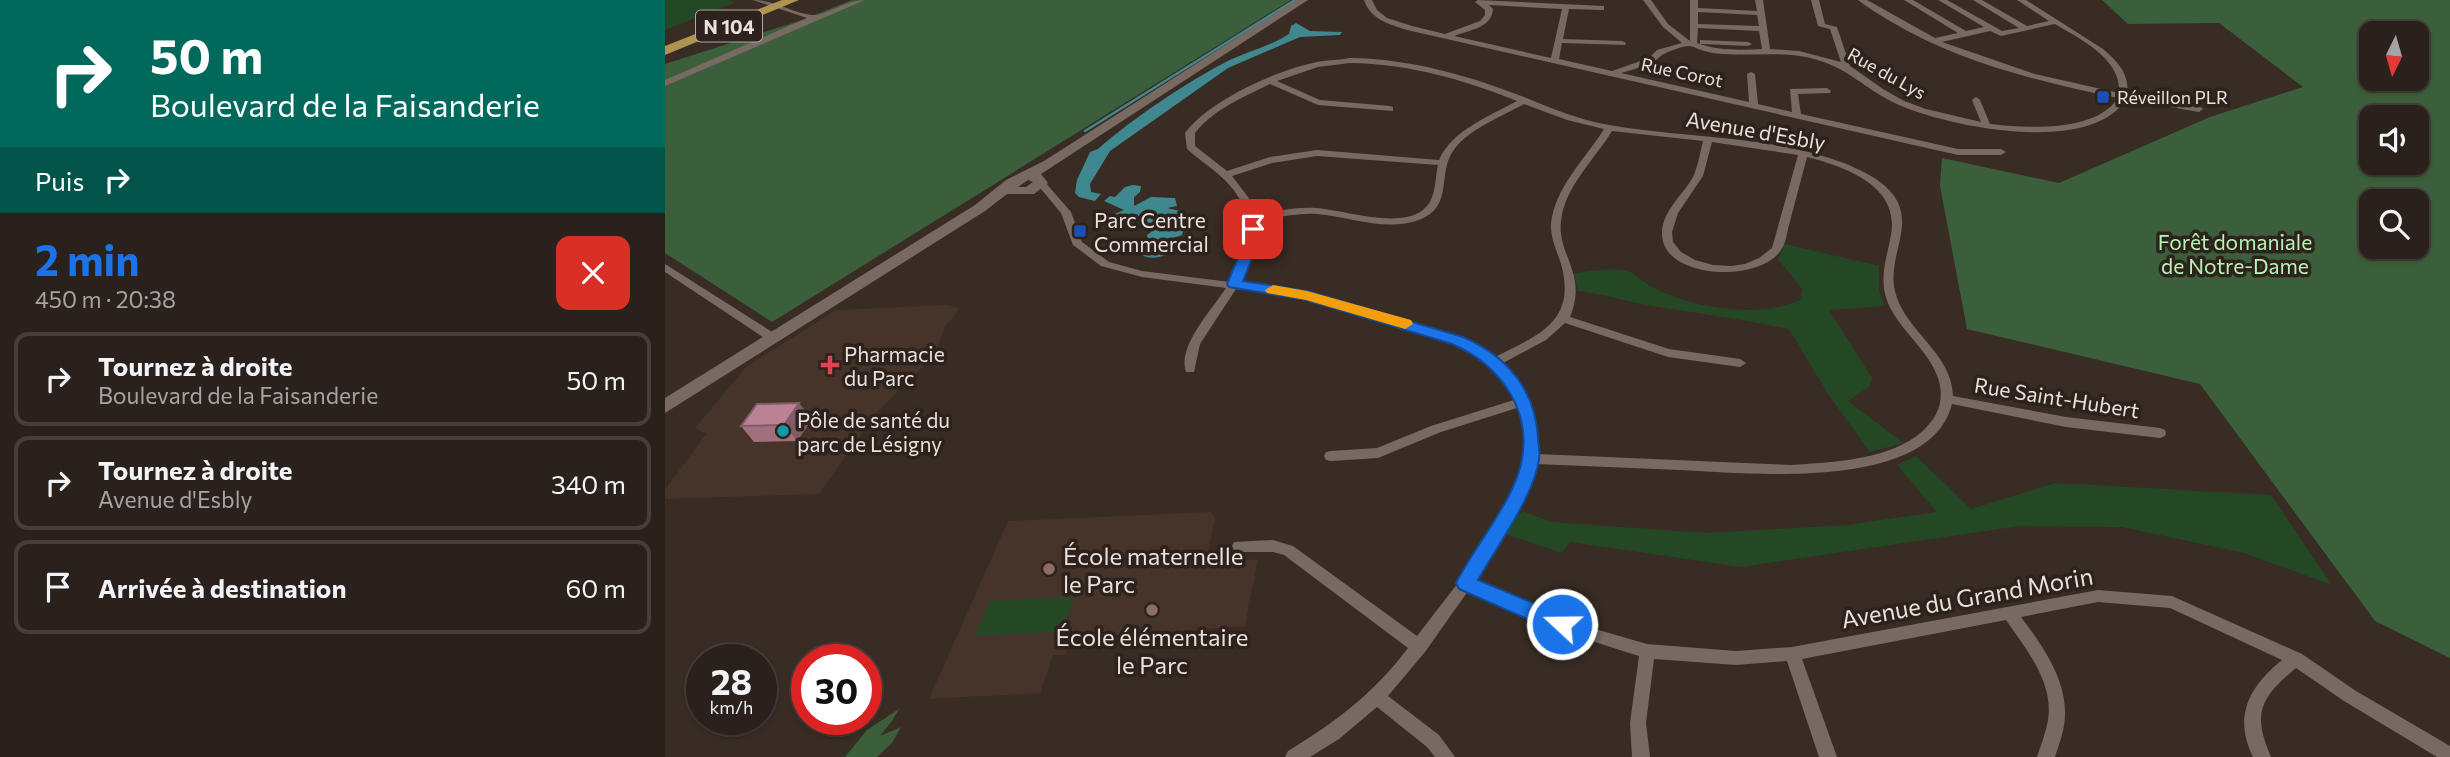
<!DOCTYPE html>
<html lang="fr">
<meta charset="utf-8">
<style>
body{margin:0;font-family:Commissioner,sans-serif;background:#322925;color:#f1f3f6;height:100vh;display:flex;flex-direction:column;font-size:26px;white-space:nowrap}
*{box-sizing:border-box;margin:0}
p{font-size:23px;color:#a5a3a3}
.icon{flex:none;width:38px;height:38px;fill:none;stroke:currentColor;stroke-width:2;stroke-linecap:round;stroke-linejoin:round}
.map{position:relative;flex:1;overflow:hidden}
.panel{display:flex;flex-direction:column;background:#2a211c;width:665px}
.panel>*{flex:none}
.banner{background:#00695c;color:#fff;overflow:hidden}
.needle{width:46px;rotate:185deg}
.controls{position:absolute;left:1694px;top:21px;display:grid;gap:14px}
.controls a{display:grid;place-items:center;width:70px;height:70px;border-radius:14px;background:#2a211c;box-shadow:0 2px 5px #0004,0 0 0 2px #463e3b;font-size:35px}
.speed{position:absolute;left:21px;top:644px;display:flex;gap:14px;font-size:35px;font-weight:700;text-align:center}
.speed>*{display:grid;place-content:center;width:91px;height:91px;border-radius:50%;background:#2a211c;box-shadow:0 2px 5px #0004,0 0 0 2px #463e3b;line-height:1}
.speed small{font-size:18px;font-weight:400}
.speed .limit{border:10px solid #d22;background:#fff;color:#111}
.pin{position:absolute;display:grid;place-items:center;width:60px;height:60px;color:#fff;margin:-30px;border-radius:14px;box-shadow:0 4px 10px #0006}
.me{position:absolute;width:77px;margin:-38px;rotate:291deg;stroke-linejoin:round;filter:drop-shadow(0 0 5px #0008)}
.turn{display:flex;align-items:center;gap:24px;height:147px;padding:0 35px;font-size:32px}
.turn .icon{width:91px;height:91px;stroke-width:2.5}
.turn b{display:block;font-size:49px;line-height:60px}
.then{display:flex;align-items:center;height:66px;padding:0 35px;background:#0003;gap:14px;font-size:26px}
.round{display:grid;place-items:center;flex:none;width:74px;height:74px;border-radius:14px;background:#322925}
.head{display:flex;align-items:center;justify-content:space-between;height:119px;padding:0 35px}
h1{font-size:42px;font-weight:700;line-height:52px;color:#1a73e8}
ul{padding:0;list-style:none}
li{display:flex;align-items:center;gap:21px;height:94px;margin:0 14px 10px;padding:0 21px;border:4px solid #463e3b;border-radius:14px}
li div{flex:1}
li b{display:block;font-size:26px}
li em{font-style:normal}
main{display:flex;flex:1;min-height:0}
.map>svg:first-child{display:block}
.built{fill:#46342a}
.green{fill:#254824}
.forest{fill:#3b5f3a;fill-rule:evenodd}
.water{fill:#3f888f}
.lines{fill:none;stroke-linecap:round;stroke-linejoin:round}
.stream{stroke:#3f888f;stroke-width:2.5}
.street{fill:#786a63;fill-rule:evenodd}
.secondary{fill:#786a63;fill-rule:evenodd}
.highway{fill:#ae944f;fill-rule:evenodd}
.wall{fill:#a0707f}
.shaded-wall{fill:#825b68}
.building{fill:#ba8294;stroke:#825b68;stroke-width:2}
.route{fill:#1a73e8;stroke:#114b97;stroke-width:2}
.slow{fill:#f59e0b}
.transit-dot{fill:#1a4fb4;stroke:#2d221c;stroke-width:2.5}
.health-dot{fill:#e0444e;stroke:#2d221c;stroke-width:2.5}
.culture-dot{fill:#0f9aa8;stroke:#2d221c;stroke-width:2.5}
.education-dot{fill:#8d6e63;stroke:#2d221c;stroke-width:2.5}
.labels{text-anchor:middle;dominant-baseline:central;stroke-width:7;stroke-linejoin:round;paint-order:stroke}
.far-street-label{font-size:18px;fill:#e9e1dd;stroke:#2d221c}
.far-poi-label{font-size:18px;fill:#e9e1dd;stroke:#2d221c;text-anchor:start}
.shield{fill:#2d221c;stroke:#b1a8a3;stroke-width:2}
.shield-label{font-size:19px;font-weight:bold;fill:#e9e1dd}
.street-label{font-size:21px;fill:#e9e1dd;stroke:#2d221c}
.poi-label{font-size:21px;fill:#e9e1dd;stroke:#2d221c;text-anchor:start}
.park-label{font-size:21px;fill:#b8f3b5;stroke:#2d221c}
.near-poi-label{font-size:24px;fill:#e9e1dd;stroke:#2d221c;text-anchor:start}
.near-street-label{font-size:24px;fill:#e9e1dd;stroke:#2d221c}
</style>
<main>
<section class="panel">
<div class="banner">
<div class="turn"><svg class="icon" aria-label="right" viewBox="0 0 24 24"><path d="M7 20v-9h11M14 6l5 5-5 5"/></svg><div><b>50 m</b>Boulevard de la Faisanderie</div></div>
<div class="then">Puis<svg class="icon" aria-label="right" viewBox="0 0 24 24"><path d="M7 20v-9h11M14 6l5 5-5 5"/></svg></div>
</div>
<div class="head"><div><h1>2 min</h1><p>450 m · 20:38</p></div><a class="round" style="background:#d93025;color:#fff"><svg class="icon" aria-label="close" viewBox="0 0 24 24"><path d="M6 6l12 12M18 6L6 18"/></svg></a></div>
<ul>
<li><svg class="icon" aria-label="right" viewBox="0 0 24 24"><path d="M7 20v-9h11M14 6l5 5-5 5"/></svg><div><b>Tournez à droite</b><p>Boulevard de la Faisanderie</p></div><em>50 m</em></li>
<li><svg class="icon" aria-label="right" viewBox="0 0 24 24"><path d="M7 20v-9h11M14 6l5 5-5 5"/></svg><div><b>Tournez à droite</b><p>Avenue d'Esbly</p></div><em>340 m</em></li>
<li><svg class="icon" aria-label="arrive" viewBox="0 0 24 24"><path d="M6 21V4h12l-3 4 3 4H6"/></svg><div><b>Arrivée à destination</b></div><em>60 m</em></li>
</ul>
</section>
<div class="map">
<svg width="1785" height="757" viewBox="0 0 1785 757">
<rect width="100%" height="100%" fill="#382c25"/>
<path class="built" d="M283 305 294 309 280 327 269 356 212 412 154 494 0 499V490L41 434 30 428 81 367 171 310Z
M546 512 550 518 541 562 593 559 580 626 406 639 400 655H388L375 693 264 699 343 521Z"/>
<path class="green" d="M0 0H65L69 3 0 30Z
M1120 244 1214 266V291L1220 306 1164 310 1207 378 1204 387 1183 401 1238 443 1205 452 1163 394 1124 329C1081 320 1038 314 994 307 966 303 941 294 913 291L909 273C922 272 951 267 962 271 972 274 980 284 989 288 1031 309 1092 319 1135 300L1138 290 1113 259Z
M1251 456 1306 509 1391 483 1606 495 1667 585 1579 553 1457 527 1354 526 1076 567 905 542 897 553 840 534 857 511 887 522 1041 533 1182 525 1272 512 1232 465Z
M409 597 397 632 310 636 325 601Z"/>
<path class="forest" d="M187 0H626L107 322 0 253V64L137 20Z
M1437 0H1785V658L1710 621 1535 384 1302 329 1275 186 1277 158 1394 183 1545 117 1638 87 1554 23 1463 24ZM1706 33H1752V79H1706ZM1706 117H1752V163H1706ZM1752 201V247H1706V201Z
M234 709 227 721 215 736 236 727 227 743 212 757H180L202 730Z"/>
<path class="water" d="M631 23 645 31 677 32 675 35 635 37 563 68 445 151 425 184 426 192 436 194 430 201 414 197 410 193 412 180 425 152 433 149C467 119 519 84 559 63 580 52 604 47 624 34L626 26Z
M468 185 476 186 475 192 469 197V206L486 197 510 198 512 206 502 208 515 211 523 218 517 235 502 240 503 254C487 261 478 258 464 247L483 240 482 235 486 232 482 228 448 219 436 225 431 222 459 210 439 201 445 196 450 197 460 187Z"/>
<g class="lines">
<path class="stream" d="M420 131 630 0"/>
<path class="street" d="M88 0C110 0 127 13 147 15 161 16 181 0 200 0L0 86V80L142 18Z
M699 0H707L712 10 722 18 747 26 780 34 815 21 820 15V10L810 2 813 0 939 6V10H936L904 9 898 39 957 41 961 43 960 45 897 43 894 59 947 71 984 58 992 50 1017 43 998 27 978 0H986L1003 24 1025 41V0H1033V8L1092 11 1090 0H1098L1105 49 1134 51 1176 62 1165 29 1153 26 1146 0H1154L1160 24 1172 27 1185 66 1218 89 1239 101 1261 109 1316 122 1307 100 1311 97 1315 100 1325 124C1362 128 1430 133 1453 98 1375 82 1293 62 1225 21 1214 14 1203 8 1193 0H1202L1270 38 1293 33 1239 0H1248L1301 31 1319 27 1273 0H1282L1337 31 1354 28 1308 0H1317L1362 26 1384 21 1352 0H1361L1438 49C1452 61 1465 74 1462 94L1534 106 1538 109 1534 112 1461 99C1426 156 1284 127 1234 105 1196 88 1181 63 1135 56 1110 52 1085 56 1060 54 1053 54 1046 53 1039 51 1034 50 1029 46 1024 46 1018 46 1004 51 999 54 994 56 992 61 986 63 976 67 966 70 956 73L1084 102 1082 74 1086 72 1090 74 1093 104 1127 112 1125 89 1162 88 1166 91 1165 93 1133 94 1136 114 1293 149H1336L1341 152 1336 155H1293L742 30C724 24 706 20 699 0ZM824 5 897 9 886 58 789 36C804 30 827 28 828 9ZM1033 12 1092 15 1094 26 1033 24ZM1390 24C1415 39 1457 59 1454 93L1370 74 1277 42 1325 31 1336 36ZM1033 28 1094 31 1097 49C1075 50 1053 51 1032 43Z
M1035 40 1083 42 1087 44 1083 46 1038 44H1035Z
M685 58C747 59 806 76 864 99 888 109 913 119 939 124 1019 139 1102 134 1179 163 1193 169 1209 176 1220 186 1257 219 1221 253 1230 291 1239 331 1287 352 1288 396L1401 417 1495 428 1500 430 1501 433 1500 436 1495 438 1401 427 1287 404C1265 493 1083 473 1015 470 967 468 919 466 871 464L860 492 810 580 858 603 920 626 982 644 1071 651 1127 647 1433 590 1507 596 1637 654 1691 691 1785 746V757H1772L1679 701 1631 668C1595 698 1587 713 1606 757H1588C1568 716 1584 687 1617 660L1505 608 1433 602 1356 617C1377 645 1401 678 1400 715 1400 729 1394 744 1390 757H1372C1376 745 1381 732 1383 720 1389 682 1361 649 1341 620L1137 659 1172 757H1154L1122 661 1071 665 989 659 981 723 985 757H967L965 723 974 656C915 638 859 618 803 591L760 652 723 696 774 735 790 757H770L762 747 712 707 674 739 645 757H620L623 751C671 722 709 693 743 648L619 555 608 552H574L569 550 567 546 569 542 608 540 628 546 752 636 796 579 847 491 859 459V426L855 407 776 432 713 458 666 461 661 460 659 456 661 452 666 451 712 448 766 426 852 399 826 365 789 344 641 298 571 289 535 344 529 372H521C512 346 547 310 561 288L477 277 436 266 408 245 396 213 371 183 376 180 379 181 406 212 417 242 444 262 477 271 565 282C589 239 592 207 552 173 543 165 532 158 522 149L520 133C545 100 612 70 652 62 663 60 674 60 685 58ZM685 63C744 64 797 79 852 101 825 116 787 130 774 160L652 150 605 157 562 171 530 146V133C548 110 578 97 605 84L653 105 728 111V107L725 106 655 100 612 81 653 67ZM859 104 902 120 939 129C921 158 894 183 887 217 883 233 891 248 896 264 912 321 874 335 830 357L797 338 646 292 575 283 591 245 593 221C613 217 632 213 652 214 685 217 722 232 754 220 789 207 772 175 788 151 803 129 836 117 859 104ZM947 131 1038 141C1035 153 1033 166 1028 177 1018 195 997 211 997 233 996 279 1094 284 1116 250 1121 244 1122 232 1124 225 1130 202 1136 180 1142 157 1181 167 1235 186 1226 235 1222 258 1213 279 1223 303 1235 331 1263 349 1273 378 1277 390 1277 403 1271 414 1246 460 1171 462 1125 465L872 454 871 426 866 401 838 363 881 340 900 323 1003 357 1075 367 1081 363 1075 359 1004 349 905 317C923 273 892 256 896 221 900 186 930 159 947 131ZM1047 142 1133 155 1107 248 1094 258 1080 264 1066 266 1048 265 1030 260 1016 252 1008 242 1007 232 1013 213 1038 176ZM652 156 773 165C770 179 771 197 761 207 739 231 680 210 651 208 631 207 612 211 592 215L583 197 567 176 607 163Z
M0 264 112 335 114 338 112 341H104L0 272Z"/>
<path class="secondary" d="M631 0H643L376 174 383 183 369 194H342L320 211 0 413V398L310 205 341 180 379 161ZM363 180 368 182 361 187H353Z"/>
<path class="highway" d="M117 0H134L0 55V46Z"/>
</g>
<path class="wall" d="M147 419 132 441 89 442 76 426Z"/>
<path class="shaded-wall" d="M134 403 147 419 132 441 119 425Z"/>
<path class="building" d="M134 403 119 425 76 426 92 404Z"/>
<path class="route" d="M588 225 595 229 594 241 578 281 642 291 798 337C842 356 871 390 873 439 874 445 875 453 874 460 868 498 832 546 813 580L904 618 907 624 904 631 897 633 890 631 794 589 791 583C809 547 851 498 857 459 866 407 833 364 787 344L641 300 564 287 562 284 580 241 581 229Z"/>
<path class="slow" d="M608 285 642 291 746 320 748 324 740 329 641 300 602 293 600 290Z"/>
<g class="transit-dot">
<rect x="1431" y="90" width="14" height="14" rx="3.5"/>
<rect x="408" y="224" width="14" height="14" rx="3.5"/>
</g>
<path class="health-dot" d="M161.5 354.5h7v7h7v7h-7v7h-7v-7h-7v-7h7z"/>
<circle class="culture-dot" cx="118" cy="431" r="7"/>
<g class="education-dot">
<circle cx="384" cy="569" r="7"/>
<circle cx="487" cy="610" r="7"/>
</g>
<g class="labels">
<g class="far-street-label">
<text transform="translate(1017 72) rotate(12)">Rue Corot</text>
<text transform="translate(1222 73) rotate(29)">Rue du Lys</text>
</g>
<g class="far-poi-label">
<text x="1452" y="97">Réveillon PLR</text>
</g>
<rect class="shield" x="31" y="10.5" width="66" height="31" rx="5"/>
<g class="shield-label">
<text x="64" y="26">N 104</text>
</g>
<g class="street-label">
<text transform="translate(1091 130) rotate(10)">Avenue d'Esbly</text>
<text transform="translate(1392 397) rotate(9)">Rue Saint-Hubert</text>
</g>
<g class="poi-label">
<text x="429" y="219">Parc Centre<tspan x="429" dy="24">Commercial</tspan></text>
<text x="179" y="353">Pharmacie<tspan x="179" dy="24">du Parc</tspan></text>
<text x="132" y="419">Pôle de santé du<tspan x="132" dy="24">parc de Lésigny</tspan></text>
</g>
<g class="park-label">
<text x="1570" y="241">Forêt domaniale<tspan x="1570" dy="24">de Notre-Dame</tspan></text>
</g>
<g class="near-poi-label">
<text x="398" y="555">École maternelle<tspan x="398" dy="28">le Parc</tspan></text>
<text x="487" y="636" text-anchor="middle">École élémentaire<tspan x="487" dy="28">le Parc</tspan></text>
</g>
<g class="near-street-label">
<text transform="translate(1302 597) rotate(-10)">Avenue du Grand Morin</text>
</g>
</g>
</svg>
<div class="controls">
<a><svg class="needle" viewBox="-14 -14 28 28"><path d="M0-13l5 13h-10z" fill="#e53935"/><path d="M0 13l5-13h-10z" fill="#a5a3a3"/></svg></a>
<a><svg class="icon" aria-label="sound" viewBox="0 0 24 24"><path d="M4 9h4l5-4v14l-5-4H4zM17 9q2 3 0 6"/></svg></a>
<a><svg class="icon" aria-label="search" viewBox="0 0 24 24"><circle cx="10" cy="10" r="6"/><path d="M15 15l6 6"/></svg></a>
</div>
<div class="speed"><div>28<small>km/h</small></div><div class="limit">30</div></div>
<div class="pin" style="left:588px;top:229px;background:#d93025"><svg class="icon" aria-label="arrive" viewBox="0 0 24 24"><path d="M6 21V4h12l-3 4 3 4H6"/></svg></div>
<svg class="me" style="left:897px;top:624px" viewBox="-20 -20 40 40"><circle r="17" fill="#1a73e8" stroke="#fff" stroke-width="3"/><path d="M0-11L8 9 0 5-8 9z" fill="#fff"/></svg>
</div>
</main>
